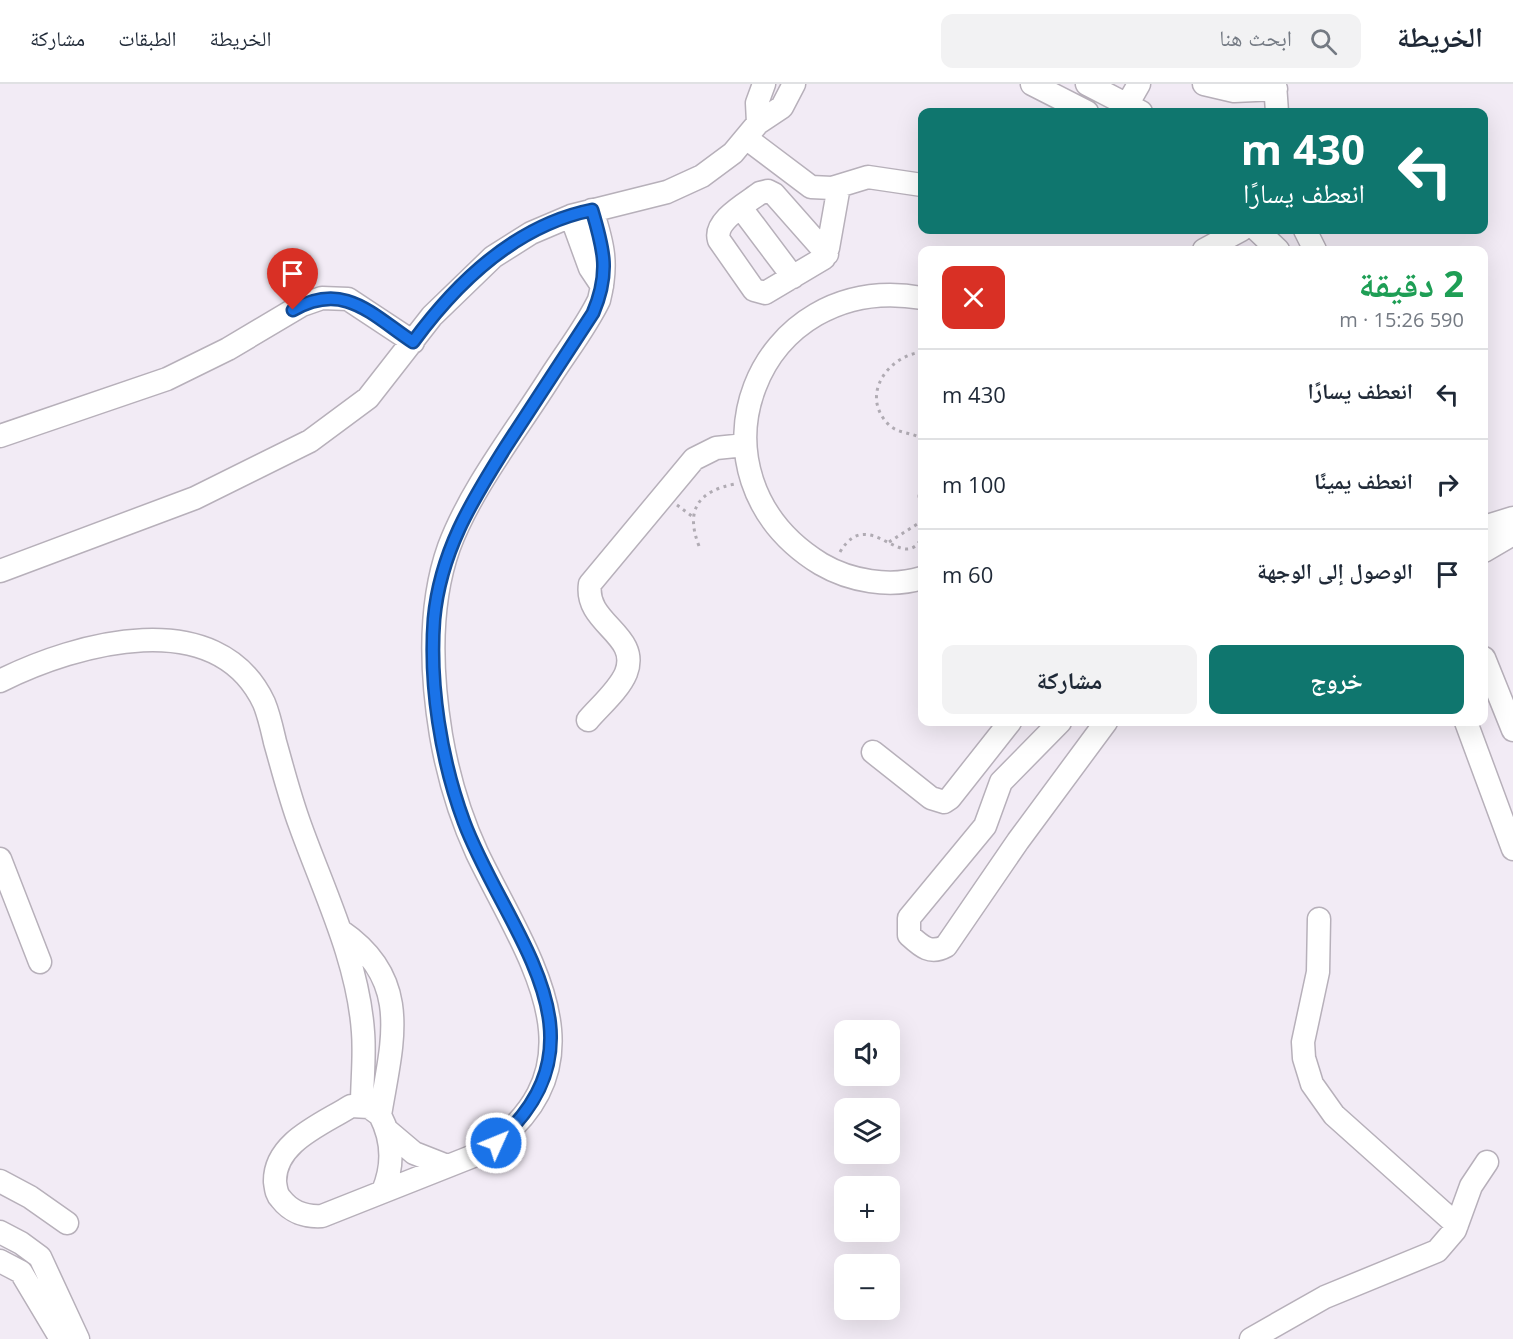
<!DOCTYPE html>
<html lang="ar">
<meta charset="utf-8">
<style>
body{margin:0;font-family:"Open Sans","Noto Naskh Arabic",sans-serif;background:#f2f2f3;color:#1f2937;direction:rtl;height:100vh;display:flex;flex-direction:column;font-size:22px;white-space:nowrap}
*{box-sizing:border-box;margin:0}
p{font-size:20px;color:#747a83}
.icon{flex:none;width:33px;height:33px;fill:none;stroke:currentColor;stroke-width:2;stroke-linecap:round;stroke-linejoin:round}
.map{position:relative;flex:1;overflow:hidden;direction:ltr}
.side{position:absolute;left:918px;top:162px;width:570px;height:480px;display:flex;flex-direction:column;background:#fff;border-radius:12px;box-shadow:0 6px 24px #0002;direction:rtl}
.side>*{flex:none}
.hud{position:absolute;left:918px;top:24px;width:570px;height:126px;border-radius:12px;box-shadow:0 6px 24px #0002;direction:rtl;background:#0f766e;color:#fff;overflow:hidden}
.tools{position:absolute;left:834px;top:936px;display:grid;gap:12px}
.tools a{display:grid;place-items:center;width:66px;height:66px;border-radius:12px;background:#fff;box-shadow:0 6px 24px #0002;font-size:30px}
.pin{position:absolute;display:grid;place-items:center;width:51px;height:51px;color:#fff;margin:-62px -26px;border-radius:50% 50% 50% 0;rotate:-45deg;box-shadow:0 0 6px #0007}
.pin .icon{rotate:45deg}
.me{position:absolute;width:66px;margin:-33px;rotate:46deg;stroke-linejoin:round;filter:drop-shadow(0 0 4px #0008)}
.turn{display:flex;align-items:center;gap:21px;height:126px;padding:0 24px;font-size:27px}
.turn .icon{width:78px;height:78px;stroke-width:2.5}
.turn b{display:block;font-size:42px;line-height:51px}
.round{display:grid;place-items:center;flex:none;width:63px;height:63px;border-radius:12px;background:#f2f2f3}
.summary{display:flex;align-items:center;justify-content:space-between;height:102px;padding:0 24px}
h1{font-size:36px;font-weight:700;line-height:45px;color:#1e9e55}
.cta{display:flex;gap:12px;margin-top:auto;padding:12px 24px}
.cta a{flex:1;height:69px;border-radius:12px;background:#0f766e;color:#fff;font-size:24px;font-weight:700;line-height:69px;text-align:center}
.cta a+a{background:#f2f2f3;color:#1f2937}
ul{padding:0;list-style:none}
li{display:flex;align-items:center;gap:18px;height:90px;padding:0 24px;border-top:2px solid #e0e1e3}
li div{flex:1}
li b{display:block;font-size:22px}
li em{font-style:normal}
header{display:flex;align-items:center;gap:36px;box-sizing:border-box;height:84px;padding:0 30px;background:#fff;border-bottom:2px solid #e0e1e3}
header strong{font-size:28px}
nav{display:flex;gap:33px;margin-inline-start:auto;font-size:21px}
.search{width:420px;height:54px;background:#f2f2f3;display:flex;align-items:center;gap:15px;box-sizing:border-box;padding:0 21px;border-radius:12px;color:#747a83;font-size:22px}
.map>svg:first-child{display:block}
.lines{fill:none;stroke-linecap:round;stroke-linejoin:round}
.minor-casing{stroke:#b7b0ba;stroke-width:25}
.path{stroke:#b0abb3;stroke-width:3;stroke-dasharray:3 4.5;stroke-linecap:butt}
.minor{stroke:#fff;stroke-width:22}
.route-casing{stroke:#114b97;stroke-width:15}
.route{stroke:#1a73e8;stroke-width:10}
</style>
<header>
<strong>الخريطة</strong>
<div class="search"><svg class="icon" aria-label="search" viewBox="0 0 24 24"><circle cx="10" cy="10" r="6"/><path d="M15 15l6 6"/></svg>ابحث هنا</div>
<nav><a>الخريطة</a><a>الطبقات</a><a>مشاركة</a></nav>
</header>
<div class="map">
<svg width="1513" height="1255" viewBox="0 0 1513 1255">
<rect width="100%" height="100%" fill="#f2ebf5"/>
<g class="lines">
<defs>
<path id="minor" d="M1032 0 1087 28
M1087 0 1141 28
M1204 0 1234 7 1276 5
M1275 0 1277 28
M1127 21 1139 0
M758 39 757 19 764 0
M746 54 811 103 832 104 868 93 922 101
M741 124 793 193
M571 132 590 184 602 202
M1257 146 1278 166
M1305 146 1315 166
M1204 166 1241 146
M827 170 774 110 768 107 760 109C747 119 713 137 719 156L754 206 765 209 824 174 828 164 839 102
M922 214C756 185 676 391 821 480 850 497 890 504 922 494
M0 352 167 295 228 265 302 221 322 214 348 215 413 258
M1484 443 1513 434
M1484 467 1513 450
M0 487 195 414 310 357 368 314 432 232 493 173 531 149 571 132 667 108 702 92 733 69 758 39 782 23 794 0
M1484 574 1513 646
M0 597C76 559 217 519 264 619 269 631 272 645 275 658 283 686 290 714 300 741 324 808 358 876 363 948 365 972 362 997 362 1021
M588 636C600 622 619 606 626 589 641 550 584 540 590 500L694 375 716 364 745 361
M1060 638 1001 698 985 742 909 834V851C921 862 930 871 946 862L1018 757 1106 638
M1466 638 1513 765
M873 668 931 714 944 718 950 714 1010 638
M0 775 40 878
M1319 835 1318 888 1303 958 1304 974 1312 1000 1334 1031 1457 1141
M341 847C413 896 392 958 380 1031
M388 1047 414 1069 447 1082
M0 1097 30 1113 67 1139
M383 1107C394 1081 393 1056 380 1031L369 1023 351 1022C323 1040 274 1058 275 1098 276 1104 276 1110 281 1115 291 1128 306 1133 322 1132L481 1069C612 982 527 873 477 769 460 732 448 692 441 651 431 590 428 522 449 463 471 404 517 346 551 292 567 267 586 243 599 216 608 180 603 160 592 126
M0 1148 21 1159 40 1173 78 1255
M0 1177 21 1188 61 1255
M1251 1255 1325 1213 1437 1167 1455 1146 1471 1102 1487 1078"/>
</defs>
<use href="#minor" class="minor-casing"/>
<path class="path" d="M922 268C888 272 859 311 889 341 899 350 912 348 922 355
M922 396 919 412 922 441
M677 421 693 433
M889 458 922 437
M699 462C685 426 698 407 735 400
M840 468C869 419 903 492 922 453"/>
<use href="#minor" class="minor"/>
</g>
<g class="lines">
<defs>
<path id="route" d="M293 226C344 197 371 230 413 258 457 198 517 141 592 126 604 166 610 189 593 229 564 274 534 319 505 364 471 418 440 469 434 535 429 601 441 676 464 738 505 848 617 954 496 1059"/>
</defs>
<use href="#route" class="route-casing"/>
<use href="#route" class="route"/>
</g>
</svg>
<div class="tools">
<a><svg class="icon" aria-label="sound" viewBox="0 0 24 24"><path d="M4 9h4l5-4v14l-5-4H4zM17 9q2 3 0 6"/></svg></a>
<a><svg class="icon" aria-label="layers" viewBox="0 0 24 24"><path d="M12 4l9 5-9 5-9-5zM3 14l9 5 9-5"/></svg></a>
<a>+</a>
<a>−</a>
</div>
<div class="pin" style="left:293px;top:226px;background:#d93025"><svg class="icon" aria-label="arrive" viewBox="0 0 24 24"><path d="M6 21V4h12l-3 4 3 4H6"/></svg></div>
<svg class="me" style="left:496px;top:1059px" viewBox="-20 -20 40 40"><circle r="17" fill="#1a73e8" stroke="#fff" stroke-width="3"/><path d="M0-11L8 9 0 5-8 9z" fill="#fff"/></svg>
<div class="hud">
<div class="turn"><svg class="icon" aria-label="left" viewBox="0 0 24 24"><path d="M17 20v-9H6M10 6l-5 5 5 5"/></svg><div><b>430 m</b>انعطف يسارًا</div></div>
</div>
<section class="side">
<div class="summary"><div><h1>2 دقيقة</h1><p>590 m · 15:26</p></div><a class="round" style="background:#d93025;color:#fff"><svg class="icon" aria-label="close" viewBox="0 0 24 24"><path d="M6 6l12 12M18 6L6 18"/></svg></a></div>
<ul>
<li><svg class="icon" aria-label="left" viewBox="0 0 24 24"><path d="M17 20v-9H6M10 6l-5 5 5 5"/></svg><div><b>انعطف يسارًا</b></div><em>430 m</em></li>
<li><svg class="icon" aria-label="right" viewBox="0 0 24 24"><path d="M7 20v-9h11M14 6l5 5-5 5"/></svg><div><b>انعطف يمينًا</b></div><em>100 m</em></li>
<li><svg class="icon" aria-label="arrive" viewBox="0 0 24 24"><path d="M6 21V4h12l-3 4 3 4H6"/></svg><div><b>الوصول إلى الوجهة</b></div><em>60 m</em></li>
</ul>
<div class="cta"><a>خروج</a><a>مشاركة</a></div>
</section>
</div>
